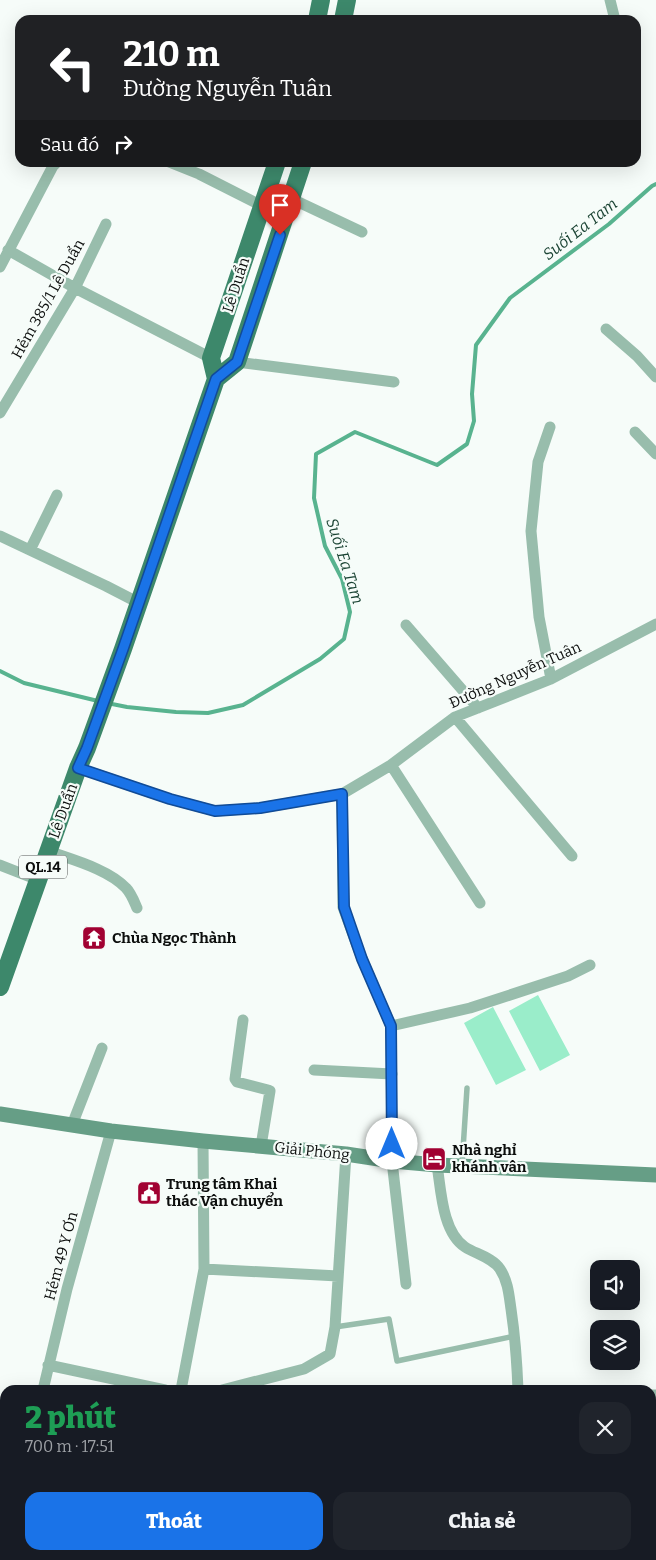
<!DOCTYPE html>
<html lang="vi">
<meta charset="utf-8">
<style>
body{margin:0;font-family:Bitter,serif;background:#20242c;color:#f1f3f6;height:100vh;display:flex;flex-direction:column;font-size:19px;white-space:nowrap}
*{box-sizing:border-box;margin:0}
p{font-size:16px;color:#9ea1a6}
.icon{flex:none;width:28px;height:28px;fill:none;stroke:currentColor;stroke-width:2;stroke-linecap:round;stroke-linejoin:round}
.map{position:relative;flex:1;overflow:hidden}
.drawer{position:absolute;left:0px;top:1385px;width:656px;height:175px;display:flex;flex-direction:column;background:#171b24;border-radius:15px 15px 0 0;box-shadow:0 5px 20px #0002}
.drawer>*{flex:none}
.banner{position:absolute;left:15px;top:15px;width:626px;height:152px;border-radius:15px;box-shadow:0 5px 20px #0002;background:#202124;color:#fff;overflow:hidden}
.fabs{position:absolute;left:590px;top:1260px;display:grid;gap:10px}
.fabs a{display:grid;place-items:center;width:50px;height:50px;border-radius:10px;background:#171b24;box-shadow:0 5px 20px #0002;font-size:25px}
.pin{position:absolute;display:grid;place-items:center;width:42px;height:42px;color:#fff;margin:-51px -21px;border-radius:50% 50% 50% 0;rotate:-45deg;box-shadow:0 0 5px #0007}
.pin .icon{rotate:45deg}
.me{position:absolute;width:55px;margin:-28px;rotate:0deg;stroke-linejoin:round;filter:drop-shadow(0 0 4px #0008)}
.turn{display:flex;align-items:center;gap:18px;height:105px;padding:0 25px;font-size:22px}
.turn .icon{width:65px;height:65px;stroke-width:2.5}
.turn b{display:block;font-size:35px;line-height:42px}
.then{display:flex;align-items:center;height:48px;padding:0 25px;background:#0003;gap:10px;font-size:19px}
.round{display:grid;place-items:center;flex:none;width:52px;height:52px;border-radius:15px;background:#20242c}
.summary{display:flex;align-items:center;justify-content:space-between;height:85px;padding:0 25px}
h1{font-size:30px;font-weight:800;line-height:38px;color:#1e9e55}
.cta{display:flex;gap:10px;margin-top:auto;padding:10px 25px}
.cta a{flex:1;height:58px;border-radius:15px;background:#1a73e8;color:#fff;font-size:20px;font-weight:800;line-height:58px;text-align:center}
.cta a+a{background:#20242c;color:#f1f3f6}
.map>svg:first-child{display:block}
.green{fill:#9aedca}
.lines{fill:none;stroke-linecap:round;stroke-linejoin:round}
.stream{stroke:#58b38f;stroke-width:4}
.lane{stroke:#98bdac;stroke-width:5.5}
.street{stroke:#98bdac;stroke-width:11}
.secondary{stroke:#669e86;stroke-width:15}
.primary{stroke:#3d886b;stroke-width:18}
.route-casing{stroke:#114b97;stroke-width:12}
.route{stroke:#1a73e8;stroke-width:9}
.labels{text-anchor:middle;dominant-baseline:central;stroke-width:4.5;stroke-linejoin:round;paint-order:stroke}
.shield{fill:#f6fcf9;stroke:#525554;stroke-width:1}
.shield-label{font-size:14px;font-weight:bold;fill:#0c0e0d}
.street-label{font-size:15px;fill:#0c0e0d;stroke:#f6fcf9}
.poi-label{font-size:15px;font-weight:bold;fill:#0c0e0d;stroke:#f6fcf9;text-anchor:start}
.water-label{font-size:16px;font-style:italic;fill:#1b4434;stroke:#f6fcf9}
</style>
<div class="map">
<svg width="656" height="1560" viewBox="0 0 656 1560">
<rect width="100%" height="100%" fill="#f6fcf9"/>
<path class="green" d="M538 995 570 1055 540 1071 509 1011Z
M493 1007 526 1070 496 1085 464 1023Z
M47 1555H438L428 1560H48Z"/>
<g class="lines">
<path class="stream" d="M0 671 24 683 98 701
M107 703 127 707 176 712 208 713 243 705 320 659 344 639 350 612 342 579 325 546 314 498 316 454 355 432 437 465 467 444 474 421 472 394 476 345 510 298 609 224 652 186 656 184"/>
<path class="lane" d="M462 1165 467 1088
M335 1327 389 1319 397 1361 515 1336"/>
<path class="street" d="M610 0 615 20
M169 162 199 174 262 206
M292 199 362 232
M8 250 75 288 211 358
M0 267 53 166 57 162
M606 329 637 356 656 377
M237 362 394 382
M0 413 75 288 106 224
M550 427 538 462 531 531 539 617 551 679
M635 432 656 454
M0 536 106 586 139 603
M30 550 57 495
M406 625 478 708
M455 717 572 856
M391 765 480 903
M78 768 170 799 215 811 260 808 342 794 391 765 455 717 551 679 656 624
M342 794 343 907 362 959 391 1026 392 1161 406 1284
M48 851C73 860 108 869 126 888 131 893 134 901 137 908
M0 865 38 880
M243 1020 235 1079 237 1082 268 1090 270 1091 261 1146
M391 1026 470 1008 568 976 590 965
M314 1070 392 1074
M72 1125 102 1048
M437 1165C441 1189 442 1232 465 1247 476 1254 493 1258 500 1269 508 1281 509 1295 511 1309 515 1336 517 1363 518 1390
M204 1269 338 1276
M48 1365 165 1390
M43 1390 67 1289 111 1131
M181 1390 204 1269 203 1141
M222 1390 304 1369 330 1354 335 1327 346 1154
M651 1395H656
M651 1479 656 1478
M651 1489 656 1496
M37 1555 38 1560"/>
<path class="secondary" d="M0 1114 111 1131 203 1141 346 1154 392 1161 437 1165 656 1175"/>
<path class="primary" d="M317 20 321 0
M343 20 347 0
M216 379 211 358 277 162
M0 987 78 768 87 748 123 649 216 379 237 362 303 162"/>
</g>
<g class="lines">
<defs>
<path id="route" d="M280 235 237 362 216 379 123 649 87 748 78 768 170 799 215 811 260 808 342 794 344 907 362 959 391 1026 392 1144"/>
</defs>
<use href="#route" class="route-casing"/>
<use href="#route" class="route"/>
</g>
<defs>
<symbol id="temple-square" viewBox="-11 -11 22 22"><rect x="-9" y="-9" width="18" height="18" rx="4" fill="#a10132" stroke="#f6fcf9"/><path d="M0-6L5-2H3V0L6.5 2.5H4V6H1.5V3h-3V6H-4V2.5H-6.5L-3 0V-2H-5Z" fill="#fff"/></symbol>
<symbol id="hotel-square" viewBox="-11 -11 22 22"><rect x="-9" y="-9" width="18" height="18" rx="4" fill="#a10132" stroke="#f6fcf9"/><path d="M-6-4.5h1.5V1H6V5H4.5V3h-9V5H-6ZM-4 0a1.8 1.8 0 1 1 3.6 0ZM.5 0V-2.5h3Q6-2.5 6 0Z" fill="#fff"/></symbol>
<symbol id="civic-square" viewBox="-11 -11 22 22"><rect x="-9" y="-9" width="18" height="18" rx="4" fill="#a10132" stroke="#f6fcf9"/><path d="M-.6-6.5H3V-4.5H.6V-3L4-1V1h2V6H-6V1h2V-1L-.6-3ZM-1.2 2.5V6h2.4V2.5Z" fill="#fff"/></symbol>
</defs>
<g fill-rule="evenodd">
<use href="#temple-square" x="80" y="924" width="28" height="28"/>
<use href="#hotel-square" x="420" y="1145" width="28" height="28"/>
<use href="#civic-square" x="135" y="1179" width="28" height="28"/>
</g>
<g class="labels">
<rect class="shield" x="19" y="855.5" width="48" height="23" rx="4"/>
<g class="shield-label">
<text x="43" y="867">QL.14</text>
</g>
<g class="street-label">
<text transform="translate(236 285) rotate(-72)">Lê Duẩn</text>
<text transform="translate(48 299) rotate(-61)">Hẻm 385/1 Lê Duẩn</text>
<text transform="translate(515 675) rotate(-24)">Đường Nguyễn Tuân</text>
<text transform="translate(63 811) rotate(-70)">Lê Duẩn</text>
<text transform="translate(312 1151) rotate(6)">Giải Phóng</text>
<text transform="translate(61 1256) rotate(-75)">Hẻm 49 Y Ơn</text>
</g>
<g class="poi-label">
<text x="112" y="938">Chùa Ngọc Thành</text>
<text x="452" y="1150">Nhà nghỉ<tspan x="452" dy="17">khánh vân</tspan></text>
<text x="166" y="1184">Trung tâm Khai<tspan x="166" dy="17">thác Vận chuyển</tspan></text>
</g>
<g class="water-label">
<text transform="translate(580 229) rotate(-38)">Suối Ea Tam</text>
<text transform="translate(345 561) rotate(72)">Suối Ea Tam</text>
</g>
</g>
</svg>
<div class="fabs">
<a><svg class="icon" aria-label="sound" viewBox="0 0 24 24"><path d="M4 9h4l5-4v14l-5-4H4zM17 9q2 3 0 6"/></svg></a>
<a><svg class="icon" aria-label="layers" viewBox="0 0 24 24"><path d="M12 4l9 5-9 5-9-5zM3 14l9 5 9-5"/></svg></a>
</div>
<div class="pin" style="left:280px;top:235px;background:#d93025"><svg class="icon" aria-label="arrive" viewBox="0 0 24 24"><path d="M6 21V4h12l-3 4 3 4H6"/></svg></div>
<svg class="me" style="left:392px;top:1144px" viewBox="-20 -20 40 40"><circle r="19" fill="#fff"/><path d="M0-13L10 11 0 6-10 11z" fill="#1a73e8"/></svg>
<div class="banner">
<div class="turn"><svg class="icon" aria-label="left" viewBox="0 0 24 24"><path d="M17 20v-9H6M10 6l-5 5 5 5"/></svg><div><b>210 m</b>Đường Nguyễn Tuân</div></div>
<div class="then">Sau đó<svg class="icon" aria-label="right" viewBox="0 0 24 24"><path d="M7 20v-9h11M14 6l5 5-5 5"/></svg></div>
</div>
<section class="drawer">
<div class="summary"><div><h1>2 phút</h1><p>700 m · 17:51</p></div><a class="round"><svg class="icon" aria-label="close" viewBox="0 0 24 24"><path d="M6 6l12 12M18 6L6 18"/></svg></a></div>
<div class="cta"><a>Thoát</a><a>Chia sẻ</a></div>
</section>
</div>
